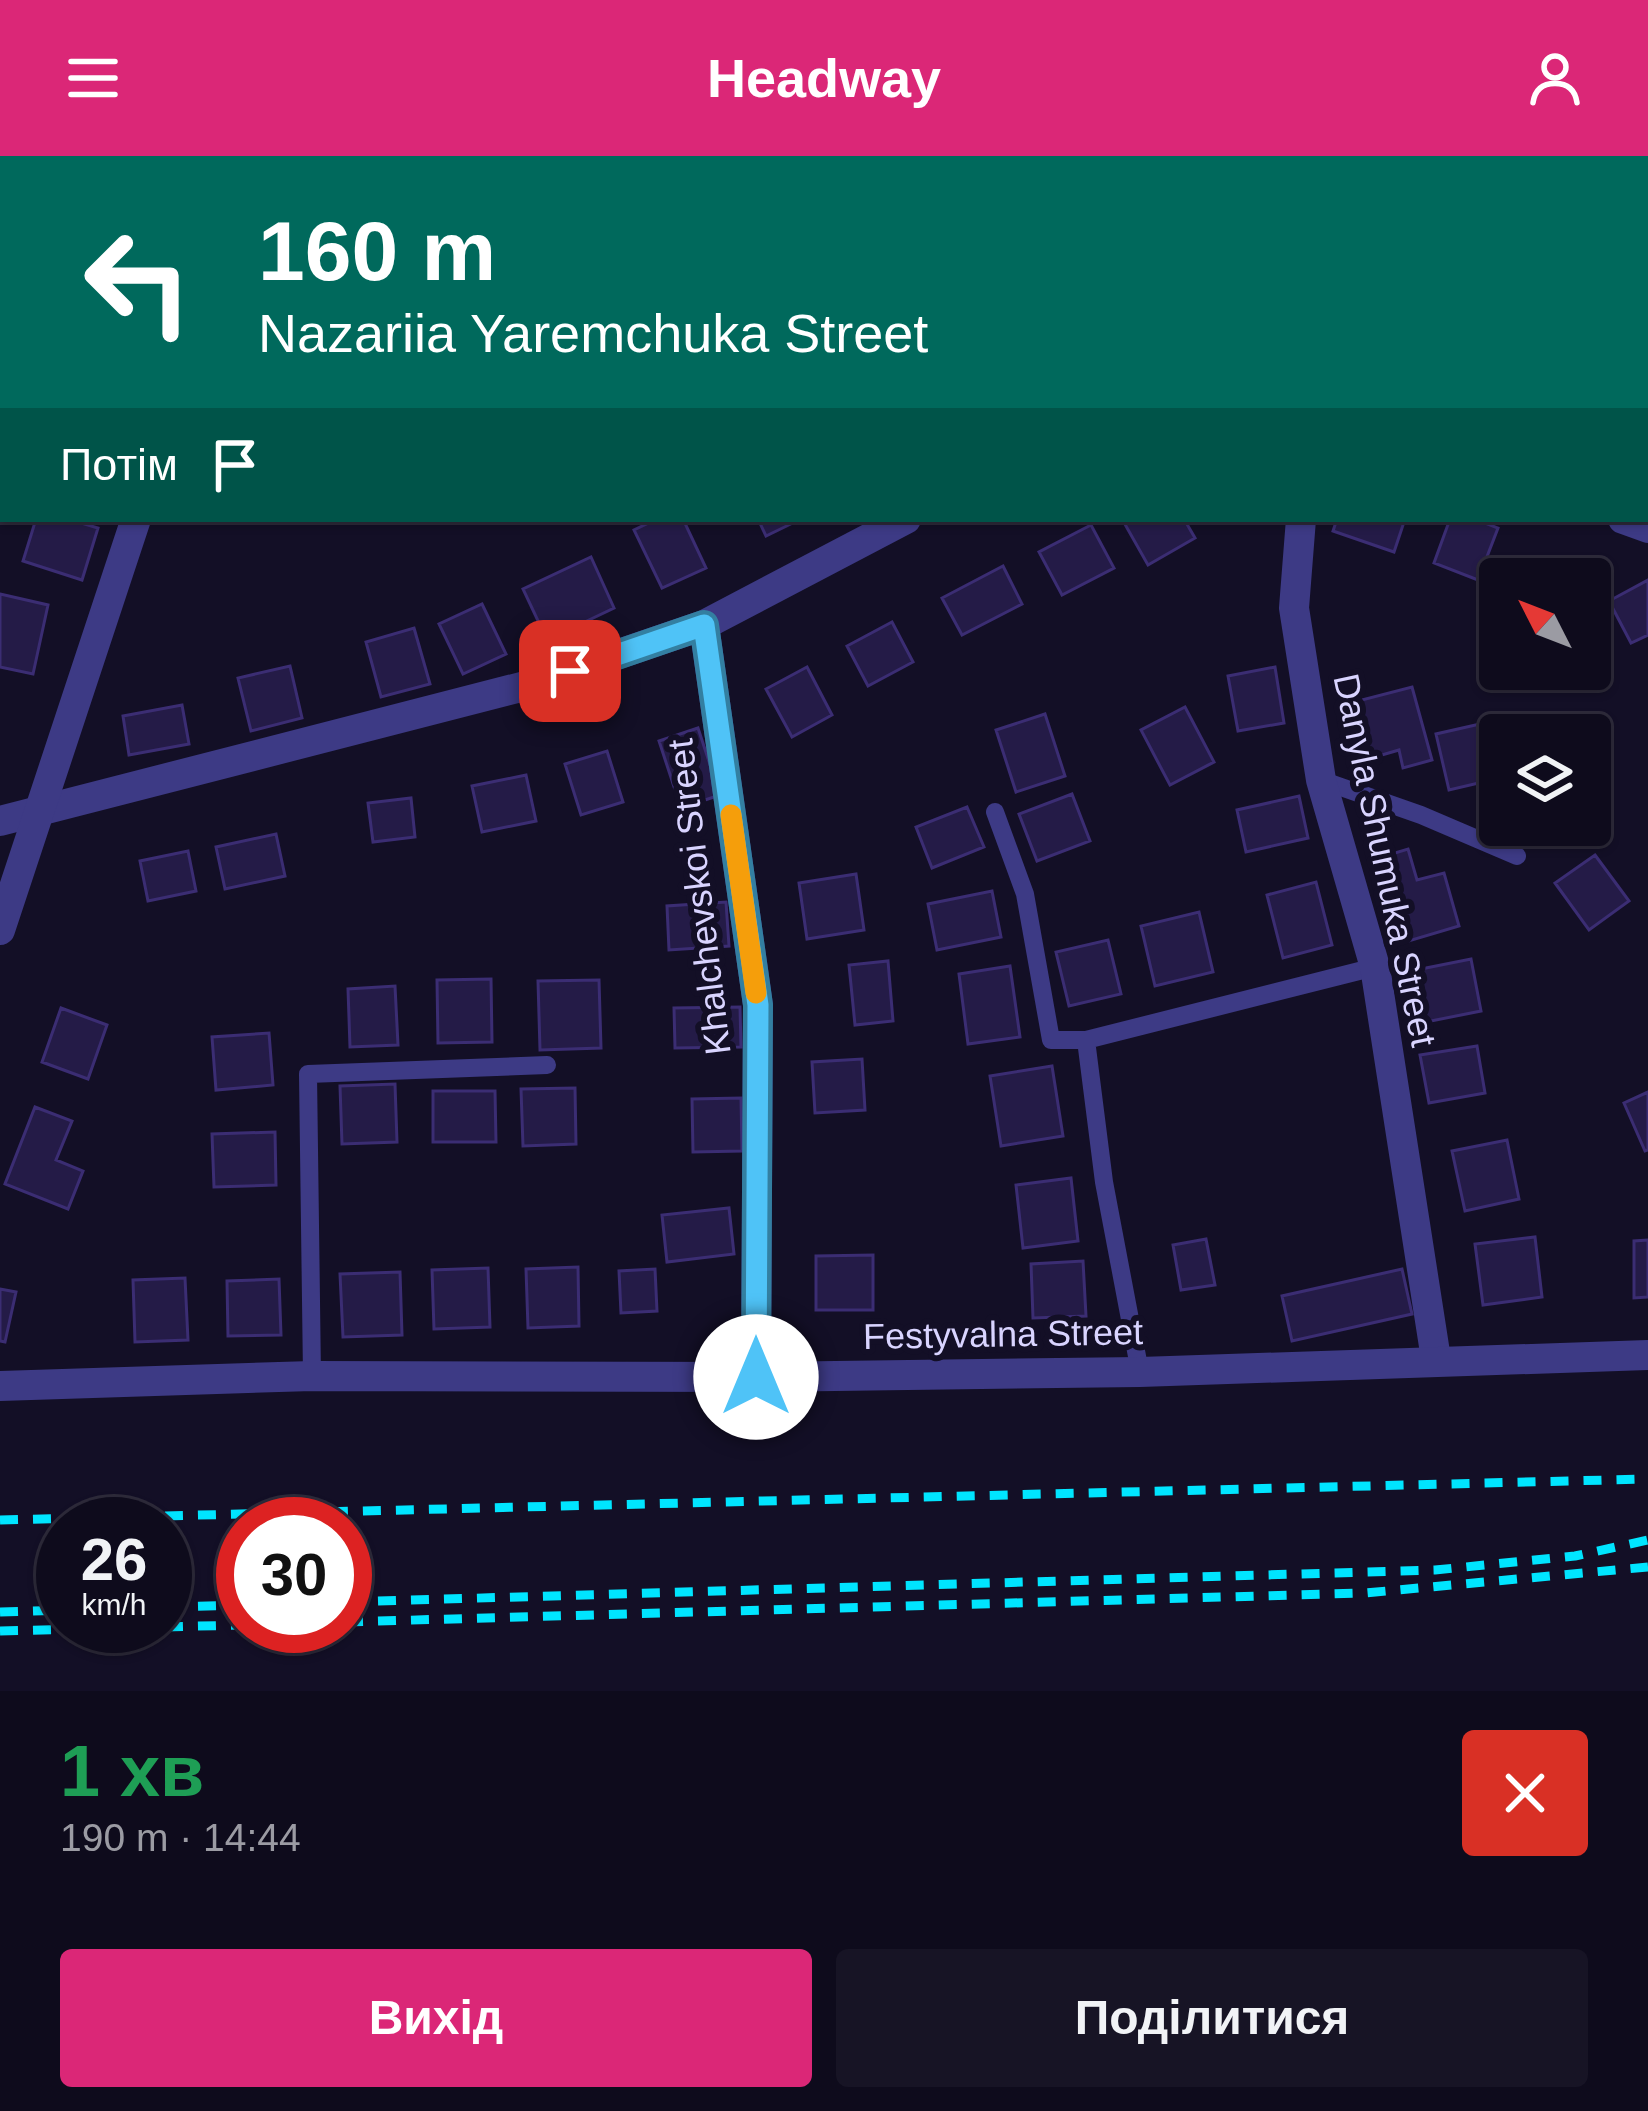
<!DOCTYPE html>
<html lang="uk">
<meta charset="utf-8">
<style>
body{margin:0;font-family:Arial,sans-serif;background:#171425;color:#f1f3f6;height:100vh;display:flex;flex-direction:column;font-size:45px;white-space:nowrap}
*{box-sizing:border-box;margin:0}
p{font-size:39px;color:#9b9ba3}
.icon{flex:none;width:66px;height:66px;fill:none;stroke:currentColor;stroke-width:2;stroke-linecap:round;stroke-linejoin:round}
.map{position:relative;height:1535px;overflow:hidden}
.sheet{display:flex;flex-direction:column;background:#0e0b1c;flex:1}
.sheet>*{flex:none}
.hud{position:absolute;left:0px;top:0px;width:1650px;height:366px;box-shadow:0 3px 9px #0004,0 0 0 3px #2e2b3b;background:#00695c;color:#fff;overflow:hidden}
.needle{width:78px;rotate:312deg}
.tools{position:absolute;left:1479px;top:402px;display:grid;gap:24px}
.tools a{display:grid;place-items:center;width:132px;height:132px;border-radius:12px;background:#0e0b1c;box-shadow:0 3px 9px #0004,0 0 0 3px #2e2b3b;font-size:60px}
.speed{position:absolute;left:36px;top:1341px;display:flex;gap:24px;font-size:60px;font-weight:700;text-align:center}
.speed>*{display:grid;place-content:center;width:156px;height:156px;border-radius:50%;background:#0e0b1c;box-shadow:0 3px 9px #0004,0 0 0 3px #2e2b3b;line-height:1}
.speed small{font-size:30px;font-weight:400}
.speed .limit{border:18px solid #d22;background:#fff;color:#111}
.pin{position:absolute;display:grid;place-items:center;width:102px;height:102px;color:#fff;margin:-51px;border-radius:24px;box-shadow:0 6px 18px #0006}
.me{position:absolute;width:132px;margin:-66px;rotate:0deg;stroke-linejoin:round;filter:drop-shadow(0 0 9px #0008)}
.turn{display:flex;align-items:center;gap:42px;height:252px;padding:0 60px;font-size:54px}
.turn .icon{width:156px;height:156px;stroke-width:2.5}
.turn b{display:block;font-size:84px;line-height:102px}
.then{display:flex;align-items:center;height:114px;padding:0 60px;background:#0003;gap:24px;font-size:45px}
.round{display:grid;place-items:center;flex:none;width:126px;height:126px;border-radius:12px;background:#171425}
.head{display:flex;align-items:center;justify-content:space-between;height:204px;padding:0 60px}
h1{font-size:72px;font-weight:600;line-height:90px;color:#1e9e55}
.primary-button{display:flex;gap:24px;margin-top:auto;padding:24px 60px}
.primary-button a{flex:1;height:138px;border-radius:12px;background:#db2777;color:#fff;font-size:48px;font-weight:600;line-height:138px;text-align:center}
.primary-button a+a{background:#171425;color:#f1f3f6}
header{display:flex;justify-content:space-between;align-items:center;height:156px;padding:0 60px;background:#db2777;color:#fff;font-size:54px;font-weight:600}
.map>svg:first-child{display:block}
.building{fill:#241b47;stroke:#3b2d73;stroke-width:3}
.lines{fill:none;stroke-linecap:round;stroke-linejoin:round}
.service{stroke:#3d3a85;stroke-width:18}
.minor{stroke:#3d3a85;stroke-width:30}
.tertiary{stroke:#3d3a85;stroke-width:30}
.rail{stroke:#00e5ff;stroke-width:9;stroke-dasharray:18 15;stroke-linecap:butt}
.route-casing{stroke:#337fa1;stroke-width:30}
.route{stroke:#4fc3f7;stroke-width:21}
.slow{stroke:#f59e0b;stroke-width:21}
.labels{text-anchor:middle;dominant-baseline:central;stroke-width:12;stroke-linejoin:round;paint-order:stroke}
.street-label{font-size:36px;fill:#d9d4ff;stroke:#130f26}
</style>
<header><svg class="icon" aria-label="menu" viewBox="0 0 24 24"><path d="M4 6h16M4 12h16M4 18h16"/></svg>Headway<svg class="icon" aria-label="person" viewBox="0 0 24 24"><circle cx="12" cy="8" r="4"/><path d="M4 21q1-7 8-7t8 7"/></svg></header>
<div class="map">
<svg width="1648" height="1535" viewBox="0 0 1648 1535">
<rect width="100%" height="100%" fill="#130f26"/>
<path class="building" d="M36 363H68L98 372 82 424 23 405Z
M657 363H683L706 412 662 432 634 374Z
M758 363H801L766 380Z
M1122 363H1184L1195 382 1148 409Z
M1337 363H1405L1394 396 1333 375Z
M1450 363H1475L1498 372 1478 424 1434 407Z
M1091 369 1114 412 1062 439 1039 396Z
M591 401 614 452 547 484 523 433Z
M1003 410 1022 448 962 479 942 442Z
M1648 424V479L1631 487 1609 445Z
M0 438 48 449 33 518 0 511Z
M482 448 506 498 463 518 439 468Z
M892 466 913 506 868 530 847 490Z
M414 472 430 528 381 541 366 486Z
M290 510 302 562 251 575 238 522Z
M807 511 832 559 792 581 766 533Z
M1275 511 1284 567 1238 575 1228 520Z
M1412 531 1432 604 1403 612 1399 594 1365 604 1350 547Z
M182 549 189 588 129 599 123 560Z
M1185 551 1214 606 1170 629 1141 574Z
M1045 558 1065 620 1016 636 996 574Z
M1493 565 1500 596V622L1449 634 1436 578Z
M698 572 720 639 681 652 659 585Z
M607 595 623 646 581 659 565 608Z
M526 619 536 665 482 676 472 630Z
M1072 638 1090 685 1037 705 1019 658Z
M1299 640 1308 682 1246 696 1237 654Z
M411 642 415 681 373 686 368 647Z
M967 651 984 691 932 712 916 671Z
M276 678 285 720 225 733 216 691Z
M1408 693 1417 724 1444 717 1459 770 1402 787 1378 702Z
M188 695 196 735 148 745 140 705Z
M1595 699 1629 745 1589 774 1555 727Z
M856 718 864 774 807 783 799 727Z
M1316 726 1332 789 1283 802 1267 739Z
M992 735 1001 781 937 794 928 748Z
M726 746 729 790 669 794 667 750Z
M1199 756 1213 816 1155 830 1141 770Z
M1108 784 1121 838 1069 850 1056 796Z
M1471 803 1481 855 1421 867 1411 815Z
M888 805 893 865 855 869 849 809Z
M1010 810 1020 881 968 888 959 818Z
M491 823 492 886 438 887 437 824Z
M599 824 601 892 540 894 538 825Z
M395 830 398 889 350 891 348 833Z
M740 851 741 891 675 892 674 852Z
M61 852 107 869 88 923 42 906Z
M269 877 273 929 216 934 212 881Z
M1477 890 1485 937 1429 947 1420 899Z
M862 903 865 954 815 957 812 906Z
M1052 910 1063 980 1001 990 990 920Z
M395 928 397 986 342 988 340 930Z
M575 932 576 988 523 990 521 933Z
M433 935H495L496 986H433Z
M1648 936V994L1645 995 1624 947Z
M741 942 742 995 693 996 692 943Z
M35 951 72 965 56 1004 83 1015 68 1053 5 1028Z
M275 976 276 1029 214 1031 212 978Z
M1507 984 1519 1043 1465 1055 1452 995Z
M1071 1022 1078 1085 1023 1092 1016 1029Z
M729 1052 734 1098 667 1106 662 1059Z
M1535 1081 1542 1141 1483 1149 1475 1088Z
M1206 1083 1215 1129 1181 1134 1173 1089Z
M1648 1084V1141L1634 1142V1085Z
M873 1099V1154H816V1100Z
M1083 1105 1086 1160 1033 1162 1031 1108Z
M578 1111 579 1170 528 1172 526 1113Z
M488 1112 490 1171 434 1173 432 1114Z
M655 1113 657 1155 621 1157 619 1115Z
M1402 1113 1412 1158 1292 1185 1282 1140Z
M400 1116 402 1179 343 1181 340 1118Z
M185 1122 188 1184 135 1186 133 1124Z
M279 1123 281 1179 228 1180 227 1125Z
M0 1133 16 1136 5 1186 0 1185Z"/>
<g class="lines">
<path class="service" d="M1644 3 1645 0
M1321 624 1421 659 1517 700
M995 656 1025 738 1051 884H1086L1375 811
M1086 884 1104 1026 1140 1216
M312 1220 308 918 547 909"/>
<path class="minor" d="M635 0 644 3
M1301 363 1294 452 1321 624 1375 811 1436 1203
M1623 363 1648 372
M704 469 758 849 756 1221
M0 665 525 530 704 469 906 363"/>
<path class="tertiary" d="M255 3 256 0
M0 774 136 363
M0 1230 312 1220 756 1221 1140 1216 1648 1199"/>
<path class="rail" d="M0 1364 1648 1323
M345 1446 1435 1414 1575 1400 1648 1384
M165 1451 243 1449
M0 1456 63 1454
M345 1466 1365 1437 1648 1411
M0 1475 243 1469"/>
</g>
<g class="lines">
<defs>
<path id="route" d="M570 515 704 469 758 849 756 1221"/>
</defs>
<use href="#route" class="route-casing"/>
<use href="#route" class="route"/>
<path class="slow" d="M731 659 756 837"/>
</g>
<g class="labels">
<g class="street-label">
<text transform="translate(1385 704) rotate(78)">Danyla Shumuka Street</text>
<text transform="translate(699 741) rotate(-97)">Khalchevskoi Street</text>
<text transform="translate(1003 1178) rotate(-1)">Festyvalna Street</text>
</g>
</g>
</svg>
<div class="tools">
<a><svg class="needle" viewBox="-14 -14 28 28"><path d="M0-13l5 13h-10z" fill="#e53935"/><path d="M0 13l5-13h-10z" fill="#9b9ba3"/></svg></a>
<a><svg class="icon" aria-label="layers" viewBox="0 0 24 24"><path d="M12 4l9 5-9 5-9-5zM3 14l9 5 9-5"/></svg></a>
</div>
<div class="speed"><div>26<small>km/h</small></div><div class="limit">30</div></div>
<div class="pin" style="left:570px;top:515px;background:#d93025"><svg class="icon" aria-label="arrive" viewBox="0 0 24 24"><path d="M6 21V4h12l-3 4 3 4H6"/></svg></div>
<svg class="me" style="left:756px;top:1221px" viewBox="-20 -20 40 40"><circle r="19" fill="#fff"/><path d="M0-13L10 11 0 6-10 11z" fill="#4fc3f7"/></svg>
<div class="hud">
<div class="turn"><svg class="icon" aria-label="left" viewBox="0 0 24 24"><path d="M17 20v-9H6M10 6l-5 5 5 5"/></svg><div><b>160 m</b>Nazariia Yaremchuka Street</div></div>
<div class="then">Потім<svg class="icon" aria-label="arrive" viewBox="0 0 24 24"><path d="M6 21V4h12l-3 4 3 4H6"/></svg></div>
</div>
</div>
<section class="sheet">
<div class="head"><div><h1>1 хв</h1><p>190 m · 14:44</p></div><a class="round" style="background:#d93025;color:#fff"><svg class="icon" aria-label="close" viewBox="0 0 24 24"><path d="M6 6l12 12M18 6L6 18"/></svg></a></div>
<div class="primary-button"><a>Вихід</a><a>Поділитися</a></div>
</section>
